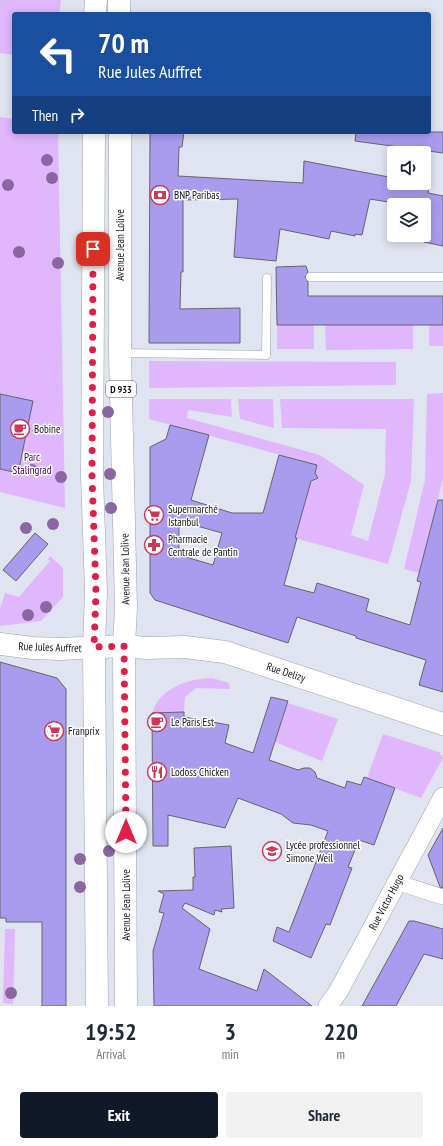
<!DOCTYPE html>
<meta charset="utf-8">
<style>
body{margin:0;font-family:"PT Sans Narrow",sans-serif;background:#f2f2f3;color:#1f2937;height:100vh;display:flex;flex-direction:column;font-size:15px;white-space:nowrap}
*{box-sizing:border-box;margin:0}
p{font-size:13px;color:#747a83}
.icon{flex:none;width:22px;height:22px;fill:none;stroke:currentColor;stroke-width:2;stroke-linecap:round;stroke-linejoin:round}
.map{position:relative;height:1006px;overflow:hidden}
.details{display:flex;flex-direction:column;background:#fff;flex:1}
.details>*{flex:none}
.hud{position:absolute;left:12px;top:12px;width:419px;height:122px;border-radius:4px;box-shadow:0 2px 10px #0003;background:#1a4fa0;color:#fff;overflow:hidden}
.controls{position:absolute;left:387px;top:146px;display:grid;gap:8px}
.controls a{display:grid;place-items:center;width:44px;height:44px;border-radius:4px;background:#fff;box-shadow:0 2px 10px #0003;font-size:20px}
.pin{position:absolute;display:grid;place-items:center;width:34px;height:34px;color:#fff;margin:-17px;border-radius:8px;box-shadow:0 2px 6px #0006}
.me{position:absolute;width:44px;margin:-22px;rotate:0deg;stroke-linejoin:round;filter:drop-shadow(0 0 3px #0008)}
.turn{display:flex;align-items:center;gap:14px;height:84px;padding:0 20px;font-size:18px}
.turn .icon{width:52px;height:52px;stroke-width:2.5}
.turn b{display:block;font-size:28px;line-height:34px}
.then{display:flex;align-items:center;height:38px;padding:0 20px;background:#0003;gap:8px;font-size:15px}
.eta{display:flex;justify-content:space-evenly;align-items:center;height:68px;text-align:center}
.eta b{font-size:24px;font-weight:600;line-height:28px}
.action{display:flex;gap:8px;margin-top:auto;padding:8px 20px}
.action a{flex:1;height:46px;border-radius:4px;background:#111827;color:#fff;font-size:16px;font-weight:600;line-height:46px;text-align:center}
.action a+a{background:#f2f2f3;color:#1f2937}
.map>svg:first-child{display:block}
.green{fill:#e0b6fc}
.building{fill:#a99bee;stroke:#65646e;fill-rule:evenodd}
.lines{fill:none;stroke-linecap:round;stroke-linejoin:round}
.service-casing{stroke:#9ea2ad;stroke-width:9}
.minor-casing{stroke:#9ea2ad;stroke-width:16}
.tertiary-casing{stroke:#9ea2ad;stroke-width:20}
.secondary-casing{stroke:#9ea2ad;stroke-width:23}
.primary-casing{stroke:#9ea2ad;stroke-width:23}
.service{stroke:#fff;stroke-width:8}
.minor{stroke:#fff;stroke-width:15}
.tertiary{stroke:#fff;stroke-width:19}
.secondary{stroke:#fff;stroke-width:22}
.primary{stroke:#fff;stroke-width:22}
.tree{fill:#8a67a1}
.route{stroke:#e11d48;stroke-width:7;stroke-dasharray:0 12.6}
.labels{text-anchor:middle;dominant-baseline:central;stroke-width:3;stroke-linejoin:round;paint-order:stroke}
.shield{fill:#fff;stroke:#5a5a5d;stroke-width:1}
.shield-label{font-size:10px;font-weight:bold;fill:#131418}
.poi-label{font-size:11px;fill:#131418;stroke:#fff;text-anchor:start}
.street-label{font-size:11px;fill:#131418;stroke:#fff}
.park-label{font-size:11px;fill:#430060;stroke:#fff}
</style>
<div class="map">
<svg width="443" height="1006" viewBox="0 0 443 1006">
<rect width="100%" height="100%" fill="#e0e4f0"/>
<path class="green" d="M0 0H61L59 14H14V55L0 53Z
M0 117 14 119V132H58L65 508 0 492Z
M277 325H314V349H277Z
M325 325H413V349L326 350Z
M429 325H443V346H429Z
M149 361 396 362V385L149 388Z
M443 393V479L419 573 404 569 425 480 427 394Z
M149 399H231L232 417 188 410 187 418 320 455 364 485 351 535 368 541 385 474 386 429 282 428 280 399H414L411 481 388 564 295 538 311 481 318 478 315 473 317 465 149 419Z
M238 399H273L274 428 240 419Z
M50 556 63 568V597L41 621 0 626V609L5 593 19 597 50 561 48 559Z
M212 678 229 683 230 689 196 688 185 697 184 712 153 713C157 689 190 678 212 678Z
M288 703 338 719 322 761 275 742Z
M383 734 439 752 443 758 421 798 367 778Z
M5 929H15L13 1004 3 1003Z"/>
<path class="building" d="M150 132H184L182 147H179L178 176 303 183 304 161 394 178V183H419L418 185 429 187 428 193 443 196V246L424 242V205H406L370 199 362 235 355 234V236L331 231 329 239 280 229 276 261 234 257 238 199 183 200V272H181L180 309 240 308V343H149Z
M356 132H443V153L355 141Z
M306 266 308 272 305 277 308 282V296H443V325H277L276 267Z
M0 394 33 401 18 473 0 469Z
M170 425 209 435 191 500 232 513H263L279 455 317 465 315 473 318 478 311 481 295 538H297L284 585 314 593 317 583 369 599 366 611 410 625 421 582 417 581 438 500H443V692L419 685 426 660 356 638V636L297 617 288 643 155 600 150 593V447L166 439ZM179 521 222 533 213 565 179 555Z
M35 533 48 544 16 581 3 570Z
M0 662 57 678 66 689V1006H42V922H6V918H0Z
M271 697 288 701 269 760 298 770 304 768H310L315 772 317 778 345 788 347 781 361 785 364 777 395 788 374 845 359 840 348 867 352 868 330 925 326 924 311 958 273 941 277 927 289 932 328 831 311 825 293 823 281 814 238 798 225 828 168 815V846H153L152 713 184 712V717L229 725 225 743 253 753Z
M443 828V888L440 887 428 855Z
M231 846 234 908 221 909 222 912 215 910 214 915 185 903 182 908 210 929 199 969 257 991 264 969 312 1006H154L153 951 164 913 159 912 164 894 158 891 193 890V877H195L194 848Z
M409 921H414L443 929V959L424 954 396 1006H362Z"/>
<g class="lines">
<defs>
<path id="service" d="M310 277H443
M120 353 266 355 267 278"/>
<path id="minor" d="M396 882 443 897"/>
<path id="tertiary" d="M328 1006 338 992 443 797"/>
<path id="secondary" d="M0 644 33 648 60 649 124 646 146 648 185 647 225 652 443 724"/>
<path id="primary" d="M119 0V14
M95 14 96 0
M94 132 92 476 96 591 94 647 97 1006
M120 132V353L126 608 124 646 126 1006"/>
</defs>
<use href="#service" class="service-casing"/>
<use href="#minor" class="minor-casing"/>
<use href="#tertiary" class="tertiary-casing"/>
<use href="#secondary" class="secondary-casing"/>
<use href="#primary" class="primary-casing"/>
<use href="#service" class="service"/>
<use href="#minor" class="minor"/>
<use href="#tertiary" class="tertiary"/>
<use href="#secondary" class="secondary"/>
<use href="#primary" class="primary"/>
</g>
<g class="tree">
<circle cx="47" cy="160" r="6"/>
<circle cx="52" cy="178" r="6"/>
<circle cx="8" cy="185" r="6"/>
<circle cx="19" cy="252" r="6"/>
<circle cx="58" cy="263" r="6"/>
<circle cx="108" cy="412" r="6"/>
<circle cx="32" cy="470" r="6"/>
<circle cx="110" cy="474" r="6"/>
<circle cx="61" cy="477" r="6"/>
<circle cx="111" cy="508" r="6"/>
<circle cx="53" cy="524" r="6"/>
<circle cx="26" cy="528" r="6"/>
<circle cx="46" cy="607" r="6"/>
<circle cx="28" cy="615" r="6"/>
<circle cx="109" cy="851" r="6"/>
<circle cx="80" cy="859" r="6"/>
<circle cx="80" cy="887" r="6"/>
<circle cx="11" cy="993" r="6"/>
</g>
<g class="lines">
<path class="route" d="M93 249 92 476 96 592 94 647 124 646 126 832"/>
</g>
<defs>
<symbol id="bank-ring" viewBox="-11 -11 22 22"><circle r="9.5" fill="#fff" stroke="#ca3b5b" stroke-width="1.5"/><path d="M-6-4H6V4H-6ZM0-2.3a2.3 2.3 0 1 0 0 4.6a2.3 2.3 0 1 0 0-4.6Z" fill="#ca3b5b"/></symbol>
<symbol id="cafe-ring" viewBox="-11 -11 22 22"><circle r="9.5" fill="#fff" stroke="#ca3b5b" stroke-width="1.5"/><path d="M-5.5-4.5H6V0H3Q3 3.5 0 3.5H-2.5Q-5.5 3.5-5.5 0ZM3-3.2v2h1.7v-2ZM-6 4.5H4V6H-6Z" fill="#ca3b5b"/></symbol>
<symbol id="supermarket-ring" viewBox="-11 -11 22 22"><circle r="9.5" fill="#fff" stroke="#ca3b5b" stroke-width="1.5"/><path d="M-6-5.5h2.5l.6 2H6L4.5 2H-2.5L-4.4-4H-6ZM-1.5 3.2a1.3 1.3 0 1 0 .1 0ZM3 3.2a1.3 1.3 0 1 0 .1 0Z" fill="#ca3b5b"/></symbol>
<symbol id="pharmacy-ring" viewBox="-11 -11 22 22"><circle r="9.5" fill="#fff" stroke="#ca3b5b" stroke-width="1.5"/><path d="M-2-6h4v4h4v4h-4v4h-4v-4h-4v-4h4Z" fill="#ca3b5b"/></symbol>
<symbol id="restaurant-ring" viewBox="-11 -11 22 22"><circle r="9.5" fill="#fff" stroke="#ca3b5b" stroke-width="1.5"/><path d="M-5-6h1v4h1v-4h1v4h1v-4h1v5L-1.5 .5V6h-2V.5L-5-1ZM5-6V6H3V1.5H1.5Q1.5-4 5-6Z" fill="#ca3b5b"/></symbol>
<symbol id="school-ring" viewBox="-11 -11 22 22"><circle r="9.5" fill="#fff" stroke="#ca3b5b" stroke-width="1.5"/><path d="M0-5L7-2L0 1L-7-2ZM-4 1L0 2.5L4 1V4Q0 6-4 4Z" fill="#ca3b5b"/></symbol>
</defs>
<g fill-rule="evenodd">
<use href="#bank-ring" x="149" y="184" width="22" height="22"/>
<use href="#cafe-ring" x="9" y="418" width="22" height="22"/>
<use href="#supermarket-ring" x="143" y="504" width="22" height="22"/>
<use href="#pharmacy-ring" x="143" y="534" width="22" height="22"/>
<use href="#cafe-ring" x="146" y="711" width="22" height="22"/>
<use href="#supermarket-ring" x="43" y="720" width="22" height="22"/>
<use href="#restaurant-ring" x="146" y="761" width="22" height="22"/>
<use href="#school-ring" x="261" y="840" width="22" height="22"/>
</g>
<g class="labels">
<rect class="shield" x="106" y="381" width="30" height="16" rx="3"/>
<g class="shield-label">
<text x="121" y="389">D 933</text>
</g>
<g class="poi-label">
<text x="174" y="195">BNP Paribas</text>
<text x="34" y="429">Bobine</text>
<text x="168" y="509">Supermarché<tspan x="168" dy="13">Istanbul</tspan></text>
<text x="168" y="539">Pharmacie<tspan x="168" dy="13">Centrale de Pantin</tspan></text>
<text x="171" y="722">Le Paris Est</text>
<text x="68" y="731">Franprix</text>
<text x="171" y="772">Lodoss Chicken</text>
<text x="286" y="845">Lycée professionnel<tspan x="286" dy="13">Simone Weil</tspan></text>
</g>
<g class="street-label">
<text transform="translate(120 245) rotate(-90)">Avenue Jean Lolive</text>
<text transform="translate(125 569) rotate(-91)">Avenue Jean Lolive</text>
<text transform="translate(50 647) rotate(2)">Rue Jules Auffret</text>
<text transform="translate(286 672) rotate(18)">Rue Delizy</text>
<text transform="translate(386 902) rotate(-62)">Rue Victor Hugo</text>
<text transform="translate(126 905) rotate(-90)">Avenue Jean Lolive</text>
</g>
<g class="park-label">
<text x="32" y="457">Parc<tspan x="32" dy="13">Stalingrad</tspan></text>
</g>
</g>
</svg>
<div class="controls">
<a><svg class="icon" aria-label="sound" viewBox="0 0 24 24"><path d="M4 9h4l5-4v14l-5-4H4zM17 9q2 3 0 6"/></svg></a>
<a><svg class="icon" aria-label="layers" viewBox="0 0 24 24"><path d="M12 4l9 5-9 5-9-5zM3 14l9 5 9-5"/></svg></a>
</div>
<div class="pin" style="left:93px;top:249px;background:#d93025"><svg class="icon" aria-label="arrive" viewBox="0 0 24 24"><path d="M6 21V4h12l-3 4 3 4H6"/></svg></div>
<svg class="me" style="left:126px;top:832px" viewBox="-20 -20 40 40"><circle r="19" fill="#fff"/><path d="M0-13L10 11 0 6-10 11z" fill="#e11d48"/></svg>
<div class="hud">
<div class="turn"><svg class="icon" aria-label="left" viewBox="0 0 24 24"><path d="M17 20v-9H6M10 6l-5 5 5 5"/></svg><div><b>70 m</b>Rue Jules Auffret</div></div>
<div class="then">Then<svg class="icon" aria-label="right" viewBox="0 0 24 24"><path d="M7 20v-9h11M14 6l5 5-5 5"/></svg></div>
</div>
</div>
<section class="details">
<div class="eta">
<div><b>19:52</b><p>Arrival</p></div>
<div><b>3</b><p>min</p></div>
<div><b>220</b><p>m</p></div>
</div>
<div class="action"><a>Exit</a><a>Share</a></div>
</section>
